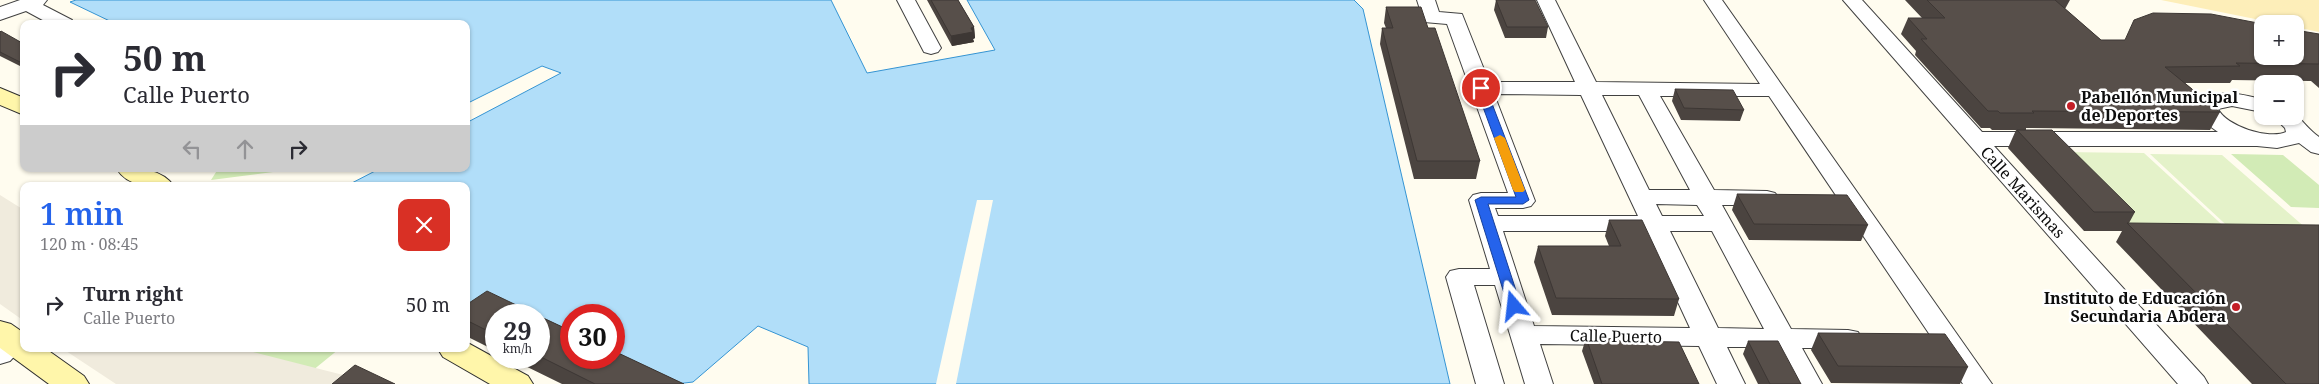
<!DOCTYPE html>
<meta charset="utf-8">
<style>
body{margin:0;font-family:"Noto Serif",serif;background:#f2f2f3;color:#2b2b33;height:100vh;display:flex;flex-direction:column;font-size:19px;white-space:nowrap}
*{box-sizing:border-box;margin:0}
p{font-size:16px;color:#7c7c81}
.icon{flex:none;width:28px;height:28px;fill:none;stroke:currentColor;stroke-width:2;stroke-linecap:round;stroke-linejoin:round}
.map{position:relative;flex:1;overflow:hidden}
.details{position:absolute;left:20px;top:182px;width:450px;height:170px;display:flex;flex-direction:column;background:#fff;border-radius:10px;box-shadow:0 1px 4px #0004}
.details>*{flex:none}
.guide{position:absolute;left:20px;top:20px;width:450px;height:152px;border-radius:10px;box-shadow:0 1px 4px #0004;background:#fff;color:#2b2b33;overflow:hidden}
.controls{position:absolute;left:2254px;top:15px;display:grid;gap:10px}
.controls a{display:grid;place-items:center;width:50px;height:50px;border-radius:10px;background:#fff;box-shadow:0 1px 4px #0004;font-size:25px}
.speed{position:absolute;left:485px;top:304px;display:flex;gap:10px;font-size:25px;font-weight:700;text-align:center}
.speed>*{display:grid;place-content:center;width:65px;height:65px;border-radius:50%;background:#fff;box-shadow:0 1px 4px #0004;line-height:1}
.speed small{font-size:12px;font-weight:400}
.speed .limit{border:8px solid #d22;background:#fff;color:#111}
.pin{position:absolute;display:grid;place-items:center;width:42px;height:42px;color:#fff;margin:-21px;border:2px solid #fff;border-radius:50%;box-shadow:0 1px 5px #0007}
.me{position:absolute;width:55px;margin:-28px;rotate:343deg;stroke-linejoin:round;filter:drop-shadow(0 0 4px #0008)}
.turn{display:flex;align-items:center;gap:18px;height:105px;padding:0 20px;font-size:22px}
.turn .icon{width:65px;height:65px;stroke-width:2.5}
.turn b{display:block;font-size:35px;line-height:42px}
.lanes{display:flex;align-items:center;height:48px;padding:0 20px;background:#0003;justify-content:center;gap:25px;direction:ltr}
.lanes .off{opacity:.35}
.round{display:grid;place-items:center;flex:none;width:52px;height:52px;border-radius:10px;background:#f2f2f3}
.summary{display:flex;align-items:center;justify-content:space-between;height:85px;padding:0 20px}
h1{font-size:30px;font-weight:600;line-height:38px;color:#2563eb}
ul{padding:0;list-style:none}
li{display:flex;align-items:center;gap:15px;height:75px;padding:0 20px}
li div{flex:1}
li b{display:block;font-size:19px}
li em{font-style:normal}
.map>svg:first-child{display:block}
.green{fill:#d2ebb6}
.sand{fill:#fdeeb9}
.pitch{fill:#e4f2c9}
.plaza{fill:#f0ebdd}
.water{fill:#b1def9;stroke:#3594d3}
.pier{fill:#fffcef}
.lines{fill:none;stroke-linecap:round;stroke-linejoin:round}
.street-casing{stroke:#414141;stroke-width:2}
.secondary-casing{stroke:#303030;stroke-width:2}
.street{fill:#fff;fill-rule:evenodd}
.secondary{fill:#fff6aa;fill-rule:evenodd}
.wall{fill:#4b4440}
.shaded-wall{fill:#3d3734}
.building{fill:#574f4a;stroke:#3d3734}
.route{fill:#2563eb;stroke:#184099}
.slow{fill:#f59e0b}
.poi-dot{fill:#c41f27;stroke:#fff;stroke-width:2}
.labels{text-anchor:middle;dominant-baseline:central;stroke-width:5;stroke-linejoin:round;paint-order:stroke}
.poi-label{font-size:16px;font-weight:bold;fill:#0e0e0e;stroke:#fff;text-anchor:start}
.street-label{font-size:16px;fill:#0e0e0e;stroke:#fff}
</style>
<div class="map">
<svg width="2319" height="384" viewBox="0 0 2319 384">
<rect width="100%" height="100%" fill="#fffcef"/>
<path class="green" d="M2231 154 2283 155 2319 185V208L2291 207Z
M218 169 219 172 246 169H296L211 180Z
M241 349 246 352 262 349H339L296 384H168Z"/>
<path class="sand" d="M2161 0H2319V32L2295 27V24H2280Z"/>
<path class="pitch" d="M2059 152 2144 153 2242 243 2148 242Z
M2150 154 2222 155 2315 236 2237 235Z"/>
<path class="plaza" d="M0 195 24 210V321L0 304Z
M63 349H241L351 377 343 384H116Z"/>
<path class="water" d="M76 0H831L867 73 995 50 967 0H1354L1363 9 1450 384H809L808 347 758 326 693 382 676 384 614 358V315H571V347L539 331V315L486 313 466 303V186H346L379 169H466V123L561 73 542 66 466 104V24H116L70 2Z"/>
<path class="pier" d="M977 200H993L956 384H936Z"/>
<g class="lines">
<defs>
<path id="street" d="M20 0H47L43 5 72 20 75 24H50L26 11 0 20V7Z
M897 0H915L941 48 938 52 931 54 924 52Z
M1417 0H1435L1439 12 1462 14 1489 82H1575L1537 0H1555L1596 82 1760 84 1704 0H1722L1992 384H1963L1769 96H1660L1714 190 1767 191 1775 193 1779 198 1775 203 1767 205H1722L1791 329 1848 330 1858 332 1862 339 1858 346 1848 348H1802L1822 384H1794L1774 347H1727L1745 384H1717L1699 346 1540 344 1553 384H1525L1495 285H1474L1504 384H1476L1446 277 1450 271 1459 269H1490L1469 200 1473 195 1481 193H1508L1447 24 1424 22ZM1494 94 1581 95 1638 216H1498L1495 208H1523L1531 206 1535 201ZM1602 95H1639L1690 190H1649ZM1656 204 1697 205 1704 216H1662ZM1503 231H1645L1690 328 1534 326ZM1670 231H1712L1764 329 1718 328Z
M1843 0H1862L1982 132H2218L2204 122 2196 109C2212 86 2239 94 2262 99V112L2232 106 2218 109C2226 126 2269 140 2286 132L2285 128 2273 116H2295V114C2304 122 2309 130 2319 137V154L2311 152 2299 143 2277 148 2257 146H1994L2204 377 2208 384H2178Z
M13 332 23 334 24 346 10 361 0 364V338Z"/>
<path id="secondary" d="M0 88 24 98V115L0 105Z
M117 169C138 169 160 167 174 186 154 187 128 188 117 169Z
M0 321 11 324 24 333V349H46L84 376 89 384H49L0 348Z
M466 342 528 376 533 384H490L443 357 438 349H466Z"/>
</defs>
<use href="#street" class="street-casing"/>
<use href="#secondary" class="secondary-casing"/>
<use href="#street" class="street"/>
<use href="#secondary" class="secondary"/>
</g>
<path class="wall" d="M927 0H958L974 27 975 38 973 39 974 42 952 46Z
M1496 0 1548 27 1546 38H1505L1494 10Z
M1905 0H2070L2065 9 2101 40H2125L2319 34V88L2311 81 2232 80 2230 83H2185L2220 112 2210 130 2026 128V130L2135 212 2129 223 2319 384H2252L2116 242 2122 231H2084L2008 148 2016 130H1992L1990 128H1981L1915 55 1916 51 1901 34 1908 18H1922Z
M1386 7 1428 28 1480 161 1476 179H1414L1380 44 1382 28H1386L1384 23Z
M0 32 24 44V68L0 56Z
M1675 89 1744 110 1740 121 1681 120 1672 101Z
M1737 194 1868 225 1861 241 1749 240 1732 210Z
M1609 220 1679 299 1674 316 1552 315 1534 262 1538 246H1609L1605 236Z
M466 305 496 315V351L466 336Z
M539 316 684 384H562L509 358H539Z
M1818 333 1968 367 1960 384 1831 383 1811 350Z
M1586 338 1619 341 1699 384H1594L1582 351Z
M1748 341 1801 384H1758L1743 354Z"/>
<path class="shaded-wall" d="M974 27 975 38 973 39 974 42 952 46 951 36Z
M217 169H247L219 172Z"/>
<path class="building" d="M931 0H958L974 27 971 28 973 32 951 36Z
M1496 0H1535L1548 27H1507Z
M1927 0H2055L2101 40H2125L2134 20 2153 13 2211 14 2263 24 2262 56H2295V30L2319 34V64L2236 63 2240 66 2165 67 2220 112 2032 111 2034 113H2000L1998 111H1988L1921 39H1927L1908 18H1945Z
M1386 7H1421L1428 28H1435L1480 161H1417L1382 28H1393Z
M1 31 24 44V64L0 52V32Z
M1675 89 1733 90 1744 110 1684 108Z
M2017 130H2052L2135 212H2094Z
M1737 194 1847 195 1868 225 1754 224Z
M1609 220H1642L1679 299 1556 298 1538 246H1621Z
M2127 223 2319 225V384H2286Z
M487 291 537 315H496V335L466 320V305Z
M539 316 571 331V358H614V351L684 384H595L539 356Z
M1818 333 1945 334 1968 367 1838 366Z
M1586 338 1618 339 1619 341 1679 342 1699 384H1602Z
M1748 341H1778L1801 384H1770Z
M355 365 395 384H332Z"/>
<path class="route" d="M1481 85 1486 88 1529 200 1523 204H1488L1521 306 1514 310 1508 306 1475 200 1481 197H1516L1476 88Z"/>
<path class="slow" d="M1500 135 1505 138 1525 190 1523 192H1515L1513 190 1494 138Z"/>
<g class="poi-dot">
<circle cx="2071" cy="106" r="5"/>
<circle cx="2236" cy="307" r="5"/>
</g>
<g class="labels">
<g class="poi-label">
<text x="2081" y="97">Pabellón Municipal<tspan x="2081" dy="18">de Deportes</tspan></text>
<text x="2226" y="298" text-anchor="end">Instituto de Educación<tspan x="2226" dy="18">Secundaria Abdera</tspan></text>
</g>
<g class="street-label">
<text transform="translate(2023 192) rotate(48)">Calle Marismas</text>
<text transform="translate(1616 336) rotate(1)">Calle Puerto</text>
</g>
</g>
</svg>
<div class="controls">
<a>+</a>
<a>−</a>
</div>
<div class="speed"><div>29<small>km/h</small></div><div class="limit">30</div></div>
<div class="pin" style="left:1481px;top:88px;background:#d93025"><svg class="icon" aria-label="arrive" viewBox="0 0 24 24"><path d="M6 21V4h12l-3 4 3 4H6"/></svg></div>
<svg class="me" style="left:1514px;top:306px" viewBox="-20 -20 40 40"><path d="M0-17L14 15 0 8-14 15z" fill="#2563eb" stroke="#fff" stroke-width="4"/></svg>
<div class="guide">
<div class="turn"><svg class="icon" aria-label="right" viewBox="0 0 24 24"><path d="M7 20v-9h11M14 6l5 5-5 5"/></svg><div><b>50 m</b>Calle Puerto</div></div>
<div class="lanes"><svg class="icon off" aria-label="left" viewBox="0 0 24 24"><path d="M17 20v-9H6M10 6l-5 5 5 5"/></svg><svg class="icon off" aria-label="ahead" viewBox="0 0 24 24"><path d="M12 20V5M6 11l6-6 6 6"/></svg><svg class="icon" aria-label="right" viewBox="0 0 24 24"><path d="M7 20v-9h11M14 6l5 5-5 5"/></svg></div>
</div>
<section class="details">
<div class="summary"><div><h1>1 min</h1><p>120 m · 08:45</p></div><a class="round" style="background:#d93025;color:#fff"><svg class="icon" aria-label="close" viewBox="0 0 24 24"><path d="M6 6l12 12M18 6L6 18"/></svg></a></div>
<ul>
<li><svg class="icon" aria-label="right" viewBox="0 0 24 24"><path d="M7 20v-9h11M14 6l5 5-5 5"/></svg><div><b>Turn right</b><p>Calle Puerto</p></div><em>50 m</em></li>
</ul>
</section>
</div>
